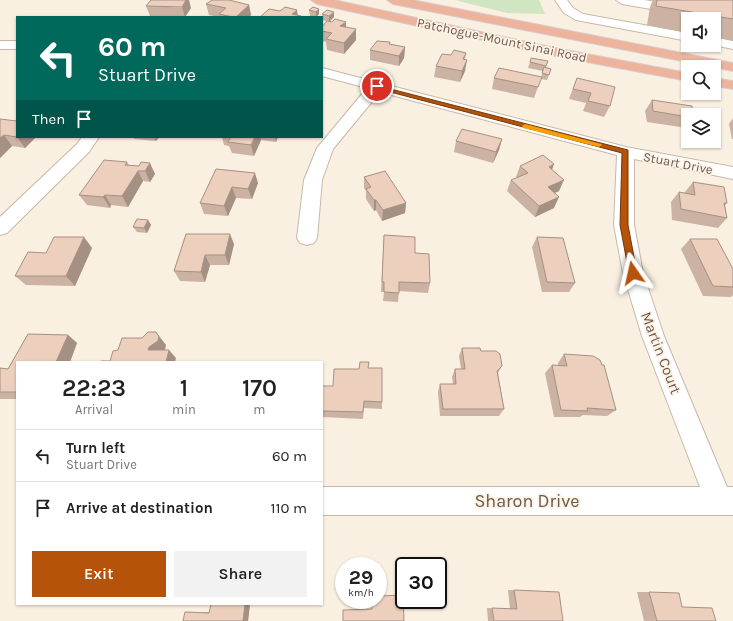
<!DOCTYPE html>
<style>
body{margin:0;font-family:Karla,sans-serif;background:#f2f2f2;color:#222;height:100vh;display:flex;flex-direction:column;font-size:15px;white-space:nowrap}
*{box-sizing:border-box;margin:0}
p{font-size:13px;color:#767676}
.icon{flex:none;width:22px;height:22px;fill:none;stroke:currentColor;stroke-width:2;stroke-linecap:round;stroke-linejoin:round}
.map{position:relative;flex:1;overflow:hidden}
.details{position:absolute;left:16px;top:361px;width:307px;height:244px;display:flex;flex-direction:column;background:#fff;border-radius:0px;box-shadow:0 1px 3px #0004}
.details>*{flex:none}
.top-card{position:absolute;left:16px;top:16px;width:307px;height:122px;border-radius:0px;box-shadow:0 1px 3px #0004;background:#00695c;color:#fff;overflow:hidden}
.fabs{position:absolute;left:681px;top:12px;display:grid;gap:8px}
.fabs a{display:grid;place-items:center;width:40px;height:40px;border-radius:0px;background:#fff;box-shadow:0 1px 3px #0004;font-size:20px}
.speed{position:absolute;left:335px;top:557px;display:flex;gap:8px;font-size:20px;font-weight:700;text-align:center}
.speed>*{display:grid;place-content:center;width:52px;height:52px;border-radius:50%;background:#fff;box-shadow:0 1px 3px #0004;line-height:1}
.speed small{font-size:10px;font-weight:400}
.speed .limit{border:2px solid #111;border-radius:6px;background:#fff;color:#111}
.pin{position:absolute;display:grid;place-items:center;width:34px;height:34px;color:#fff;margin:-17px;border:2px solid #fff;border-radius:50%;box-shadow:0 1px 4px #0007}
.me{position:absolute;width:44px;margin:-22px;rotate:349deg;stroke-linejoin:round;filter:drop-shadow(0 0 3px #0008)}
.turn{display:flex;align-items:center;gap:14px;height:84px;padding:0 16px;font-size:18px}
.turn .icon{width:52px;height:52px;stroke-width:2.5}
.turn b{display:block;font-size:28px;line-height:34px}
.then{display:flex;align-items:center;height:38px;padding:0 16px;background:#0003;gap:8px;font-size:15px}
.eta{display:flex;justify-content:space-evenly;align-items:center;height:68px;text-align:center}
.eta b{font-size:24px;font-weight:600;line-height:28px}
.primary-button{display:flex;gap:8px;margin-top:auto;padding:8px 16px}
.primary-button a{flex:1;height:46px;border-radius:0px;background:#b45309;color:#fff;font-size:16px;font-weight:600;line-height:46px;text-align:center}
.primary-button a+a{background:#f2f2f2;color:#222}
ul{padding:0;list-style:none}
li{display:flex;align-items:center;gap:12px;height:52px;padding:0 16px;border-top:1px solid #e0e0e0}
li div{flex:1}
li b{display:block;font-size:15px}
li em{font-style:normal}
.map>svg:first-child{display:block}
.green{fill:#d0e5c2}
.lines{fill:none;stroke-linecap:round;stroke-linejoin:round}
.minor-casing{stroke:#c8b8aa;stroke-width:2}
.highway-casing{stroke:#d6d0cd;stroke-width:2}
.minor{fill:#fff;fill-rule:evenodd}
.highway{fill:#eeb39d;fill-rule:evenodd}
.wall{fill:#cbb2a2}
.shaded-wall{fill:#a59184}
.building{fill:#eccfbc;stroke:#a59184}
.route{fill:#b45309;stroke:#753606}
.slow{fill:#f59e0b}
.labels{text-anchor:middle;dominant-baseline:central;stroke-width:3.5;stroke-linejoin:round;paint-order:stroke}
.far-street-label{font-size:13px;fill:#6e584b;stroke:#fdf4e7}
.street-label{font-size:15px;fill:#6e584b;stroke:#fdf4e7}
.near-street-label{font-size:18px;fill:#6e584b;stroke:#fdf4e7}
</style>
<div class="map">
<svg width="733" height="621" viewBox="0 0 733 621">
<rect width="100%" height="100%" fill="#f9f0e1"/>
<path class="green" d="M455 0H539L545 14 507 13Z"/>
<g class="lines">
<defs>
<path id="minor" d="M555 0H567L573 8 583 14 688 33V41L576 20 564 13Z
M616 0H644L733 15V23L622 4Z
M714 37 733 41V49L714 45Z
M0 41H17V49H0Z
M322 68 626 147 733 167V179L634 159V225L643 273 664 336 727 487H733V515H322V487H700L642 336 623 273 614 225 617 155 380 92 333 149 322 180 317 238 314 243 307 245 300 243 297 238 304 180 317 148 367 88 322 76Z
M82 137H99L89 152 7 233 0 235V217L77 144Z"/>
<path id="highway" d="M311 0H334L560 49 688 73V81L560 57 317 4Z
M387 0H412L733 63V71L393 4Z
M714 78 733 81V89L714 86Z"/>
</defs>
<use href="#minor" class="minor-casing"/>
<use href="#highway" class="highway-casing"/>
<use href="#minor" class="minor"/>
<use href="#highway" class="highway"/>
</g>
<path class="wall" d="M653 0H733V41L714 37V19H688V33L647 25 650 7Z
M206 4 249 5 251 15 249 17H219L209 15Z
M146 6 191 8 185 17H172L150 16Z
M319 9V14L316 17 310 16 309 10Z
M322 14 334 17 329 22 323 20Z
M322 27H346L356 40 344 54 327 50 326 42 322 41Z
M390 44 405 47 404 58 399 66 370 60V50Z
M466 53 465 59V71L460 82 434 77 436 66 451 55Z
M548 61 546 67 551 69 547 80 541 79 534 98 492 89 494 78 541 77 543 71 528 68 530 62Z
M577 78 610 106 604 117 583 111 586 103 569 99Z
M652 100 688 115V127L687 128 647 122 645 111Z
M733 118V139H732L729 124Z
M0 119 17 137H36L25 148 12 146 0 158Z
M134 137H159L156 141 134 139Z
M222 137H278L276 142 261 140 254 156 232 153 229 146 224 145Z
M502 139 499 150 493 163 454 152 456 141Z
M127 162 129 165 155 174 150 182 143 181 128 207 111 205 110 208 87 205 79 195Z
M554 164 552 169 559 191 555 193 554 208 535 217 507 191 511 180 517 178 516 177 520 166Z
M216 169 258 183 252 199 236 198 228 216 204 214 200 203Z
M364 177 406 203 405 213 382 221 376 210 374 211 366 199V191L364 188Z
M693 182 727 203 725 206 727 218 718 228 672 220 671 202 679 192 685 193V192Z
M148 220 151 225 147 233 137 232 133 227Z
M186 234 234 244 229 265H210L205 282 180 281 174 271Z
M384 235 415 253 430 283 428 293 399 291 398 302 383 301 384 292H381Z
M537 237 575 283 569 292H542L532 247Z
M690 239 733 269V295L731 297 703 296 681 249Z
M92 248 75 286 26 285 15 276 46 253Z
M28 334 68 335 77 343 70 362H17V399H0V368L8 369Z
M462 348 481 351 502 366 498 373 504 409 499 416H440L438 392 440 384H453L452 377 455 369H461L459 356Z
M564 354 616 410 607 416 583 415 580 417H554L545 373 552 365 558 366V363Z
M368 368 382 402V409L364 408 363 419 322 417V386H333L359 369Z
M508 590H514L563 621H488L487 608 510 609Z
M637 592H649L682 607 716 621H644Z
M211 604H250L248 621H183L185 612H210Z"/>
<path class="shaded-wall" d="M186 0H189L191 8 185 17 182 7Z
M249 5 251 15 249 17H236Z
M319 9V14L316 17V12Z
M297 10 298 17 292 14Z
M334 12V17L329 22V16Z
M346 22V32L340 26Z
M356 29V40L344 54V43Z
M405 47 404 58 399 66V56Z
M467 60 465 71 460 82 462 71Z
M4 135 12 146 0 158V138Z
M17 137H36L25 148Z
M154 137H159L156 141Z
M255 137H260L261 140 254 156 251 145Z
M275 137H278L276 142Z
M502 139 499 150 493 163 496 152Z
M150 163 155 174 150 182 145 171Z
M554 164 550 175 549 167Z
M138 171 143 181 128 207 122 196Z
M255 173 258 183 252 199 248 189Z
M564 180 559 191 543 198 548 187Z
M232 187 236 198 228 216 224 206Z
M105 195 111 205 110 208 103 197Z
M559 197 554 208 535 217 539 206Z
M374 200H376V210L374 211Z
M406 203 405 213 382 221 383 210Z
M148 220 151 225 147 233 144 228Z
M230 234 234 244 229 265 225 255Z
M84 237 92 248 75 286 66 276Z
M205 255 210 265 205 282 201 272Z
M156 332 166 345 165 350 156 355 148 350Z
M68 335 77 343 70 362H56Z
M169 350 176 358 175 362H166Z
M245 604H250L248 621H243Z"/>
<path class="building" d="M151 0H186L182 7 146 6Z
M212 0H229L249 5 236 17H233L219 14 226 8 206 4Z
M657 0H733V19L656 6Z
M285 7 297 10 292 14 301 16V17H260L269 9 280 11Z
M313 7 319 9 316 12 309 10Z
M327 10 334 12 329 16 322 14Z
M335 19 346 22 340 26 356 29 344 43 326 39 332 33 322 31V27L327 21 332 22Z
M377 41 390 42 389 44 405 47 399 56 370 50Z
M454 50 466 53 463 59 467 60 462 71 436 66 442 54 451 55Z
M531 58 548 61 546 66 530 62Z
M544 67 551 69 549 75 542 73Z
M499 68 542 77 538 87 494 78Z
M577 78 615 87 610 106 588 101 591 93 573 89Z
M652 100 692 106 694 115H688V117L653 111Z
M0 119 17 121V137L4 135 0 138Z
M462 129 502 139 496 152 456 141Z
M231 137H255L251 145 228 142Z
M543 155 554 164 549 167 564 180 548 187 559 197 539 206 511 180 528 173 520 166Z
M104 160 127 162 125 165 139 166 141 162 150 163 145 171H138L122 196 105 195 103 197 79 195Z
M216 169 255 173 248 189 232 187 224 206 200 203Z
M385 171 406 203 383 210 376 200H374L366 189 371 187 364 177Z
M693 182 724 187 727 203H724L727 218 681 209 679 192 695 195Z
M137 219 148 220 144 228 133 227Z
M186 234H230L225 255H205L201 272 174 271Z
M384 235 415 237V253L429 254 430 283 399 282V293L384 292V282H382Z
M54 237H84L66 276H15L28 252 46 253Z
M537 237 563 238 575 283 547 282Z
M690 239H717L733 269V287L713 286Z
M148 332H156L159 337 158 341 149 347 148 350H169L166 362H101V361H110L113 351 118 350 122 338H142Z
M28 334 68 335 56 362H17V392H0V368L8 369Z
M462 348H480L481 351H496L500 354 502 366 497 371 504 409H443L440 384H456L455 369H465Z
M564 354 593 356 600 360 602 365H604L616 410 587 408 588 411 561 410 552 365 567 366Z
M360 362H369L368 368H382V402L364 401 363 412 322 411V386H333L334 369H359Z
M514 590 559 592 563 621H494L492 608 517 609Z
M649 592 679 593 682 607 712 608 716 621H657Z
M403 595 404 621H343V610L372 609V600H378V596Z
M211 604H245L243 621H183L185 612 209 613Z"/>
<path class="route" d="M375 85 628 150V225L637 273 636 276 633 277 629 273 620 225 622 153 375 88Z"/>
<path class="slow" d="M525 124 601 144 602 145 599 147 523 128 522 126Z"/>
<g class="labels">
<g class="far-street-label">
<text transform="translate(502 40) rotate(12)">Patchogue-Mount Sinai Road</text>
<text transform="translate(678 163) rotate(11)">Stuart Drive</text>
</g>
<g class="street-label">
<text transform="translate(661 353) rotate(69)">Martin Court</text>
</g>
<g class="near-street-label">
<text x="527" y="501">Sharon Drive</text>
</g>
</g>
</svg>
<div class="fabs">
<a><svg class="icon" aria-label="sound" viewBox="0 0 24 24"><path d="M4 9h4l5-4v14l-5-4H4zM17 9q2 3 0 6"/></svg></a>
<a><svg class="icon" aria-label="search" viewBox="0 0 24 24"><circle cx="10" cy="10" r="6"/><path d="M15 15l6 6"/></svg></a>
<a><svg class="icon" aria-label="layers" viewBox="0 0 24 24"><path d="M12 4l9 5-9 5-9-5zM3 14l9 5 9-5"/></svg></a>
</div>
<div class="speed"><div>29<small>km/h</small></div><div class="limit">30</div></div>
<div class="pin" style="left:377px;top:86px;background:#d93025"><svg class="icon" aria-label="arrive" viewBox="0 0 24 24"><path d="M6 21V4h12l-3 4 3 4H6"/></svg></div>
<svg class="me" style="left:633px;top:273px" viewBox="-20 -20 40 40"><path d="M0-17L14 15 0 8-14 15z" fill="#b45309" stroke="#fff" stroke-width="4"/></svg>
<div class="top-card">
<div class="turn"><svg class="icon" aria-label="left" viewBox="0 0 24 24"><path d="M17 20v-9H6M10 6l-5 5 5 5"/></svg><div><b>60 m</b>Stuart Drive</div></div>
<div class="then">Then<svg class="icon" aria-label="arrive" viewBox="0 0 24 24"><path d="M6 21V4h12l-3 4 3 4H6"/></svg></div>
</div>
<section class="details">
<div class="eta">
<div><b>22:23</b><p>Arrival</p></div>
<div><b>1</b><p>min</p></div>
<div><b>170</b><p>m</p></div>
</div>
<ul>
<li><svg class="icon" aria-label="left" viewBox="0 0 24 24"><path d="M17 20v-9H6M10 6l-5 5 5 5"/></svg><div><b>Turn left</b><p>Stuart Drive</p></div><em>60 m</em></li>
<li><svg class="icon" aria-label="arrive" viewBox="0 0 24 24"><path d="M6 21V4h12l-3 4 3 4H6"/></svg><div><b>Arrive at destination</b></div><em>110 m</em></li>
</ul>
<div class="primary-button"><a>Exit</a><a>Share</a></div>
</section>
</div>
